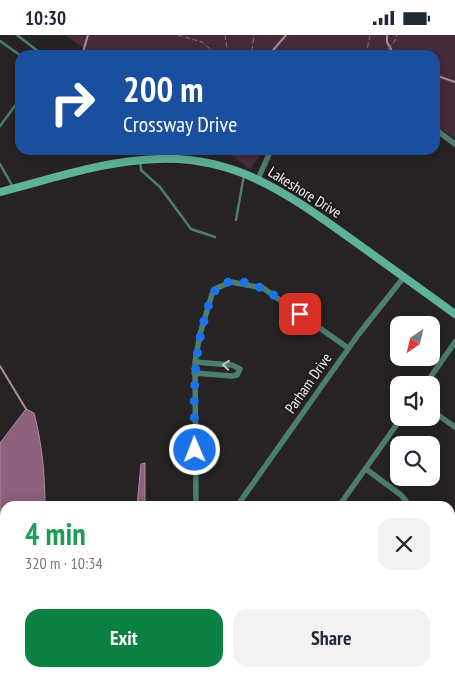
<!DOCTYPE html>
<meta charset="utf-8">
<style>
body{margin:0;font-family:"PT Sans Narrow",sans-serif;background:#f2f2f3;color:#1f2937;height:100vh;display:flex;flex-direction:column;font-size:19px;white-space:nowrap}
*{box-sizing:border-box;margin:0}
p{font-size:16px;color:#747a83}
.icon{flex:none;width:28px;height:28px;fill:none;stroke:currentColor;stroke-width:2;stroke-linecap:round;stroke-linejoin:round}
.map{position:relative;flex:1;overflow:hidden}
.details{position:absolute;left:0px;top:466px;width:455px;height:176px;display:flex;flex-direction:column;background:#fff;border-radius:15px 15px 0 0;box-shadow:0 2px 12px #0003}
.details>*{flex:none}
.banner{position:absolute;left:15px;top:15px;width:425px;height:105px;border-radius:15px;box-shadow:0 2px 12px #0003;background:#1a4fa0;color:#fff;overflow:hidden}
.needle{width:32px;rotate:215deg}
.fabs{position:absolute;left:390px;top:281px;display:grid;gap:10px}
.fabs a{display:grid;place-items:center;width:50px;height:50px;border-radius:10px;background:#fff;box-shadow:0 2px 12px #0003;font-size:25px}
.pin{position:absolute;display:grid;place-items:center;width:42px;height:42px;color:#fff;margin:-21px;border-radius:10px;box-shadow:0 2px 8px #0006}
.me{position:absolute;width:55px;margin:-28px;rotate:359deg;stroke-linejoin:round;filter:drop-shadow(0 0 4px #0008)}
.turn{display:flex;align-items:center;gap:18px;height:105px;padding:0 25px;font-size:22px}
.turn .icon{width:65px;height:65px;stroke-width:2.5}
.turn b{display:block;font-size:35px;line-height:42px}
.round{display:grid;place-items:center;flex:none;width:52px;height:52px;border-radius:15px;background:#f2f2f3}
.overview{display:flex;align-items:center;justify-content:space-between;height:85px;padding:0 25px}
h1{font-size:30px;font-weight:700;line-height:38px;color:#1e9e55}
.cta{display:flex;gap:10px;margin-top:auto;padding:10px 25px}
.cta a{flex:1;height:58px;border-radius:15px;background:#0b8043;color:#fff;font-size:20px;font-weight:700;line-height:58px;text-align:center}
.cta a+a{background:#f2f2f3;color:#1f2937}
.status{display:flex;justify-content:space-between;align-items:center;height:35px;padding:0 25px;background:#fff;direction:ltr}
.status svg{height:14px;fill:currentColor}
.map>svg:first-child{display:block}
.grass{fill:#452c3b}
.water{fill:#8d607b;stroke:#ac8c9f}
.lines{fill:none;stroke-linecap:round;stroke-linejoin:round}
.stream{stroke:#ac8c9f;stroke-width:2}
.path{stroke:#7d7a7c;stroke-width:1;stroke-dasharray:5 2.5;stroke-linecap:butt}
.lane{stroke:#4c7e6f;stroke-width:2.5}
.street{stroke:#4c7e6f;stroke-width:5.5}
.secondary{stroke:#5eb19a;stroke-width:8}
.oneway{stroke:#b9c9c5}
.route{stroke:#1a73e8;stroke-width:9;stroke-dasharray:0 16.2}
.labels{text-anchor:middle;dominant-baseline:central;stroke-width:4;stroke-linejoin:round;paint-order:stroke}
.street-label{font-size:15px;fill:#f4f1f3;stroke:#1e1a1c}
</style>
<div class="status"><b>10:30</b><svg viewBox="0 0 49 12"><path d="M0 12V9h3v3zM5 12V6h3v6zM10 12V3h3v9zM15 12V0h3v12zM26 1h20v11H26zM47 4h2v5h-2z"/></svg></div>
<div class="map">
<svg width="455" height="642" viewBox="0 0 455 642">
<rect width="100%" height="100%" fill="#272325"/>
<path class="grass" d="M65 0H455V104L435 89V20H93Z
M224 115H264L250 134Z"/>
<path class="water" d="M26 374 34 378C42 408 45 440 45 471H5V638H230L227 642H0V408Z
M145 428V471H137L141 429Z"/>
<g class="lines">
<path class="stream" d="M387 0V7L394 20
M82 20 88 0
M269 20 286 0
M435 40 455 47
M0 331 26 374"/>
<path class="path" d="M178 0 202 7 217 20
M225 0 228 20
M237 20 252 15 254 0
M366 20 370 0
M384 20C387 12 395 10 397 0"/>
<path class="lane" d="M17 0 43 20
M0 6 20 20
M0 91 20 64
M140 126 141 135 160 152 191 194 215 202
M0 129 13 152
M236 185 244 140"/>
<path class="street" d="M435 94 455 109
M258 144 271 115
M194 338 232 341 237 340 240 334 232 330 195 327
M425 350 455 307
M431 375 455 392
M366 434 401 460 410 471
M196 471 195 327 200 299 212 259 217 253 231 247 263 253 348 313
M237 471 358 300 404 242
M339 471 402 382
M450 560 455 561
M297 642 302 638"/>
<path class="secondary" d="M0 157C52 144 106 125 159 124 239 121 292 162 354 206 387 230 421 254 455 279"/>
</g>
<defs><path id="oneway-chevron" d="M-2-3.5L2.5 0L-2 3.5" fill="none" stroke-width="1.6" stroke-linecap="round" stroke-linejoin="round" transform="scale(1.25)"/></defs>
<use class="oneway" href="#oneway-chevron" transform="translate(226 330) rotate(-175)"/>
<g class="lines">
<path class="route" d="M195 415C194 367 192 325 206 279 210 266 213 249 229 247 256 243 279 264 300 279"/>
</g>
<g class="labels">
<g class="street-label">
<text transform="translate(305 157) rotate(32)">Lakeshore Drive</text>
<text transform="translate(308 348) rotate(-55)">Parham Drive</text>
</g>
</g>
</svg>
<div class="fabs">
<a><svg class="needle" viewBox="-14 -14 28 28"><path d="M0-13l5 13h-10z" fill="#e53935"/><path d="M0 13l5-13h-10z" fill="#747a83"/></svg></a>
<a><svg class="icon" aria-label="sound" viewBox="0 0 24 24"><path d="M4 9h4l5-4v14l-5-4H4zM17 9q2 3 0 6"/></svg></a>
<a><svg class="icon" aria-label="search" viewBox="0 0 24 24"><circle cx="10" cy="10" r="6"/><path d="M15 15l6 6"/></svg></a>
</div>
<div class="pin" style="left:300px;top:279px;background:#d93025"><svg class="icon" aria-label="arrive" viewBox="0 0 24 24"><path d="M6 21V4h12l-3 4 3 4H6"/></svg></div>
<svg class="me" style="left:195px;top:415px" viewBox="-20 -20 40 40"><circle r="17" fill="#1a73e8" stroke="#fff" stroke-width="3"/><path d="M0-11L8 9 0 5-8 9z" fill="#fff"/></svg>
<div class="banner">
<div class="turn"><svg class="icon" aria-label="right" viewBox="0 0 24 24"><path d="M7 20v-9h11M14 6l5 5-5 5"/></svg><div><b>200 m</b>Crossway Drive</div></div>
</div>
<section class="details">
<div class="overview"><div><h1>4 min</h1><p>320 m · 10:34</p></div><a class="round"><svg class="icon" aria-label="close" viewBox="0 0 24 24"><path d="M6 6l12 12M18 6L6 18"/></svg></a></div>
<div class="cta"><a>Exit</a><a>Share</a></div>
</section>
</div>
